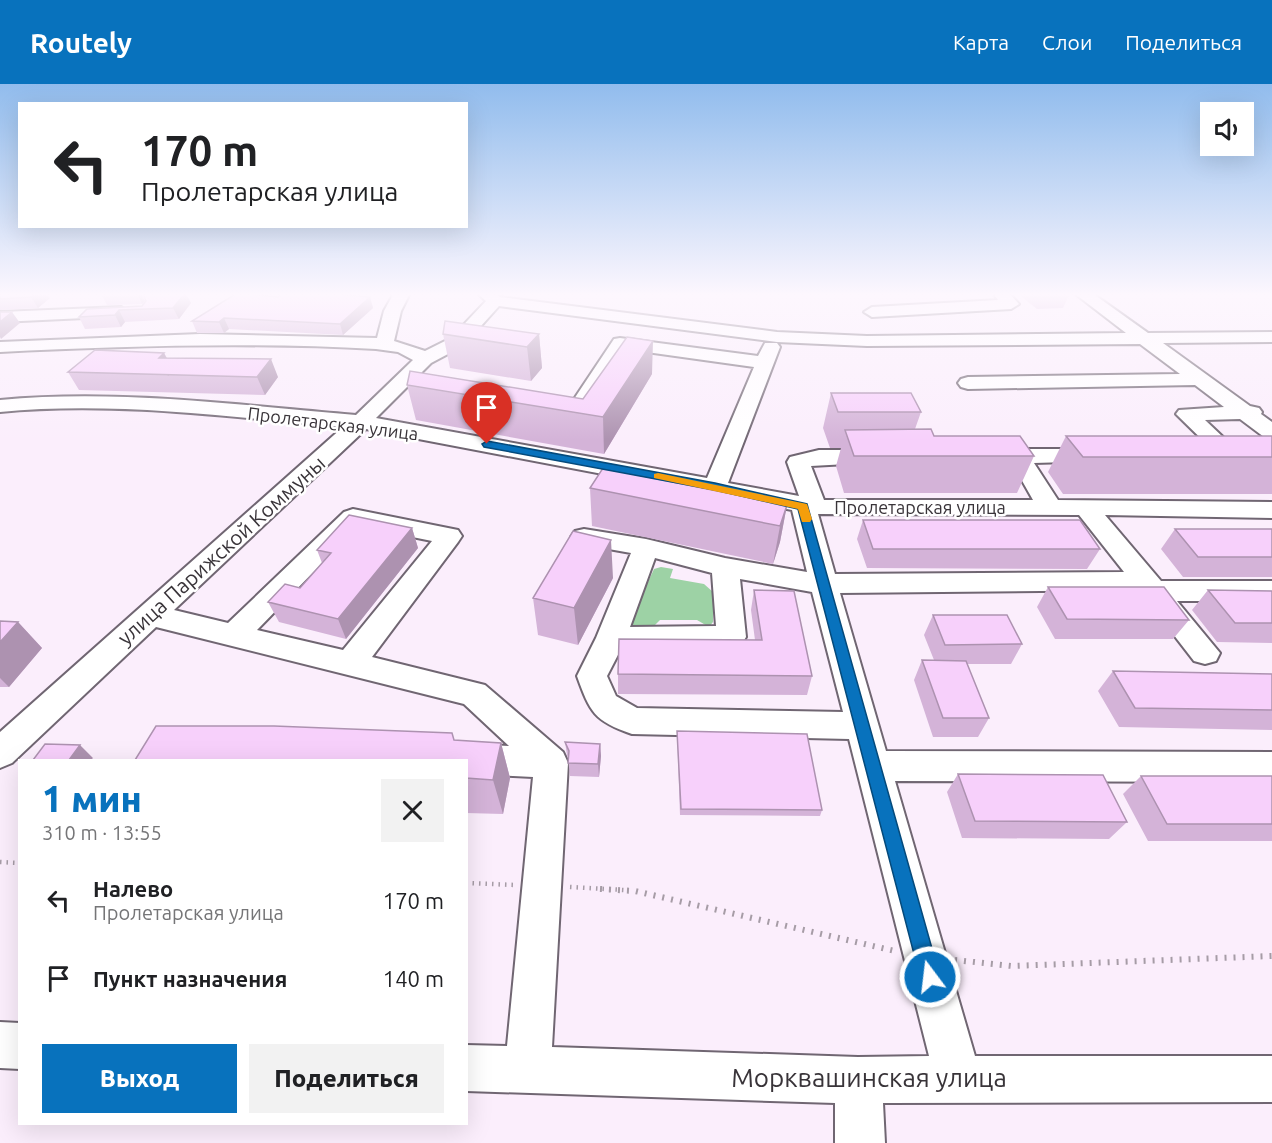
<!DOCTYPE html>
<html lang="ru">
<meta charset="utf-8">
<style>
body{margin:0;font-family:Ubuntu,sans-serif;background:#f2f2f2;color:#202124;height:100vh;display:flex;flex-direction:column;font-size:22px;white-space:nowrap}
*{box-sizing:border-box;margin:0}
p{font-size:20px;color:#757577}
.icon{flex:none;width:33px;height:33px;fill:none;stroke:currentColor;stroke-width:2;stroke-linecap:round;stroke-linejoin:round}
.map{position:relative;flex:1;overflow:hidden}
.drawer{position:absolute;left:18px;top:675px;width:450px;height:366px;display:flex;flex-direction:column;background:#fff;border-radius:0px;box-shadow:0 6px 24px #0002}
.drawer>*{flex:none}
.top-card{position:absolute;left:18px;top:18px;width:450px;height:126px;border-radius:0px;box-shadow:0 6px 24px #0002;background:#fff;color:#202124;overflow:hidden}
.tools{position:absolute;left:1200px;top:18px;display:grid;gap:12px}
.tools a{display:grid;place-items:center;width:54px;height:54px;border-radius:0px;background:#fff;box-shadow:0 6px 24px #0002;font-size:30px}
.pin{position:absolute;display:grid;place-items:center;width:51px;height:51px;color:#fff;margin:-62px -26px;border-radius:50% 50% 50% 0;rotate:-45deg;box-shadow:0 0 6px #0007}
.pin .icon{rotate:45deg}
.me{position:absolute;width:66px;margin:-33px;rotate:345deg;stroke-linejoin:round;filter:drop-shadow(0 0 4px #0008)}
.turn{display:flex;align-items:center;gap:21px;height:126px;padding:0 24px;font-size:27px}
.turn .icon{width:78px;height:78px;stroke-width:2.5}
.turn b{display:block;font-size:42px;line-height:51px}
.round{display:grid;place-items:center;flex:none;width:63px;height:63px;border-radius:0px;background:#f2f2f2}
.summary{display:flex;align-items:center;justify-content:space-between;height:102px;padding:0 24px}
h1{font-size:36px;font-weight:800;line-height:45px;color:#0872bd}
.primary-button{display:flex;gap:12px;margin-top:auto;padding:12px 24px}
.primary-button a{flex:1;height:69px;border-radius:0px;background:#0872bd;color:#fff;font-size:24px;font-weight:800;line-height:69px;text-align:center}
.primary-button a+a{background:#f2f2f2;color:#202124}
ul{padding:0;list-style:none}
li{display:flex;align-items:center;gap:18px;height:78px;padding:0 24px}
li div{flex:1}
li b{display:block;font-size:22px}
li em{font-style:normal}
header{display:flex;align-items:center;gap:36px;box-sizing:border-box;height:84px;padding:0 30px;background:#0872bd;color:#fff}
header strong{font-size:28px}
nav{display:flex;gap:33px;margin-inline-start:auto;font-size:21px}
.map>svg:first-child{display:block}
.green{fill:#9dd2a5}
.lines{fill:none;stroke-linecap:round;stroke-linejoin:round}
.minor-casing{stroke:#706672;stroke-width:4}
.path-far1{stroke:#a69ca6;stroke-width:4.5;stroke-dasharray:1.5 5;stroke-linecap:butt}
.path{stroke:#a69ca6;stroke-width:6;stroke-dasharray:2 7;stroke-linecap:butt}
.minor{fill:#fff;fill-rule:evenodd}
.wall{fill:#d4b3d8}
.shaded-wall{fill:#ad92b0}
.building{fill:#f7d0fb;stroke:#ad92b0;stroke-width:1.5}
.route{fill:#0872bd;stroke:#054a7b;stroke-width:1.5}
.slow{fill:#f59e0b}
.labels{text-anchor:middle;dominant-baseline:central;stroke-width:5;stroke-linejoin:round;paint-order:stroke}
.far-street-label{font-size:18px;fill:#393439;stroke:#fff}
.street-label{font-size:21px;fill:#393439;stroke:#fff}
.near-street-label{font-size:26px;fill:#393439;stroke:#fff}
</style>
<header>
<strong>Routely</strong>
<nav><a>Карта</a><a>Слои</a><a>Поделиться</a></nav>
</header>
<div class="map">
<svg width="1272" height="1059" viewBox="0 0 1272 1059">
<rect width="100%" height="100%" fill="#fbeefc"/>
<path class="green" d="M661 483 673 485 670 494 704 500 713 508V538L709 543 697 536H660L652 544H632L629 539 654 485Z"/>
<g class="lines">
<defs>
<path id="minor" d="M394 209H410L401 227 394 257 425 267 451 254 486 217 477 209H495L500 213 777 248 867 252 1126 249 1074 209H1092L1148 249 1272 248V258L1163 259 1250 322 1259 324 1262 328 1261 330 1272 338V354L1264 353 1240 335 1205 336 1243 372 1240 377 1232 379 1224 377 1176 330 1179 326 1224 323 1195 301 968 305 961 303 958 299 961 295 968 293 1180 290 1140 260 867 262 777 258 499 222 463 262 431 279 376 334 707 394 754 283 625 265 581 334C573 336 567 336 562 329L568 324 614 255 620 254 758 272 765 259H777L780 263 728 399 799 412 787 378 790 373 819 366H876L884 368 887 373 884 378 811 382 824 416H1033L1012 379 987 377 984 372 987 367 995 365H1095L1103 367 1106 372 1103 377 1034 379 1058 416 1272 418V434L1105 431 1161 497H1272V517H1177L1220 569 1216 577 1205 580 1194 577 1139 506 840 509 886 667 1272 668V698L895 697 975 972H1272V1018L883 1019 885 1059H835V1019L466 1007V961L507 962 533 693 467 690 466 676H451L455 665 467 660 509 662 464 620 156 543 12 679 0 684V648L343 343C230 333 114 317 0 328V316C118 305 238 321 356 331L413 276 398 268 376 265C250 258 125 262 0 268V258L200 250 377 254 384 227ZM366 345 792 426 807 488 725 474 646 455 584 445 575 447 571 453 575 459 631 469 596 554 577 592C590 628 594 637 632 650L849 655 929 972 858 973 552 963 568 679 563 668 485 601 372 573 458 458 462 452 458 446 353 425 344 428 228 539 174 526ZM818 430 1079 431 1124 488 835 490ZM358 442 432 457 343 566 257 546ZM655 474 712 489 716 542 630 543ZM740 495 812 508 843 628 637 624 616 612 607 592 621 565 731 564 741 561 746 553Z
M993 209H1009L1019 220 1011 225 872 233 864 228 872 223 998 216Z
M121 223 129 228 127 232 0 238V228Z
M0 938 20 939V985L0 984Z"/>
</defs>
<use href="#minor" class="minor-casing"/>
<path class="path-far1" d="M0 778 20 779
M466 799 515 801
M570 803 624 806"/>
<path class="path" d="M600 805 635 807 895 867
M955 876 1012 882 1272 872"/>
<use href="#minor" class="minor"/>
</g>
<path class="wall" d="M0 209 50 214 38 224 0 226Z
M103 209H140L145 217 142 220 107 221 101 210Z
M176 209H186L191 219 179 235 125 238 121 243 85 245 79 233 142 222Z
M1017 209H1070L1063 224 1037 225Z
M1184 209H1217V210H1187Z
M249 210 278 213H370L373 224 343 251 229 245 224 249H197L192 237Z
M443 250H539L542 284 531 297 450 284Z
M164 269 167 274 278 293 265 311 79 306 68 288Z
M652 290 604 370 416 336 407 301 583 315Z
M831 309 921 328 915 345 934 352 1034 372 1017 409H844L836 382 841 364H830L823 344Z
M1066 352H1272V410H1063L1048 388Z
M590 404 787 421 780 458 773 480 592 442Z
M863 436 1100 465 1087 485 867 484 857 455Z
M412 444 418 464 346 555 279 538 268 518 300 504 322 479 317 466Z
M1175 445H1272V493H1183L1161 465Z
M613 494 578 561 538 551 533 514Z
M1048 503 1189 536 1173 555H1055L1037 523Z
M754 506 812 592 807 611 618 610V590L755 556 751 526Z
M1208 506 1272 507V559L1217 558 1192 526Z
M933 531 1022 560 1011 580H967L989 634 978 653H933L914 596 922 576H934L924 551Z
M0 537 18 538 42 564 9 603H0Z
M1113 587 1272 590V646L1119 643 1098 607Z
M677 647 822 726 820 732 680 731Z
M454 657 501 659 510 694 503 730 466 729V676Z
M565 658 600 660 601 672 599 693 570 692 568 674 567 671Z
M958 690 1127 738 1109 755 962 754 947 708Z
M1141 692H1272V757H1148L1123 710Z"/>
<path class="shaded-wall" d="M37 209H46L50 214 38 224 31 213Z
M137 209H140L145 217 142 220Z
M185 209 191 219 179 235 173 224Z
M370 213 373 224 343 251 340 240Z
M119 226 125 238 121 243 115 231Z
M12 228 20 239 1 255 0 253V238Z
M224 234 229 245 224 249 219 238Z
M539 250 542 284 531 297 527 263Z
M653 257 652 290 604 370 603 333Z
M164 269 173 287 168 292 159 274Z
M271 275 278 293 265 311 257 293Z
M787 421 780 458 773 480 780 442Z
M412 444 418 464 346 555 338 535Z
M611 456 613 494 578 561 574 524Z
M18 538 42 564 9 603 0 594V558Z
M501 659 510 694 503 730 493 696Z
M600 660 601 672 599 693 598 680Z
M80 661 93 674 91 676H69Z"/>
<path class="building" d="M0 209H37L31 213 0 215Z
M103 209H137L101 210Z
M185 209 173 224 119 226 115 231 79 233 87 225 142 222 146 217 143 210Z
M237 209H248L249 210 278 213 284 209H323L370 213 340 240 224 234 219 238 192 237Z
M0 228H12L0 238Z
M445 237 539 250 527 263 443 250Z
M627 253 653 257 603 333 407 301 410 287 583 315Z
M95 266 164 269 159 274 271 275 257 293 68 288Z
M831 309H911L921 328H838Z
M931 345 934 352H1020L1034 372H854L845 346Z
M1066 352H1272V373H1083Z
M603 384 787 421 780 442 590 404Z
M349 431 412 444 338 535 268 518 285 500 300 504 331 469 317 466Z
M863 436H1080L1100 465H873Z
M1175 445H1272V473H1198Z
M573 447 611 456 574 524 533 514Z
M1048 503H1164L1189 536 1067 535Z
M754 506 794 507 812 592 618 590 619 555 762 556Z
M1208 506 1272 507V539H1235Z
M933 531H1007L1022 560 945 561Z
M0 537 18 538 0 558Z
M922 576 966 577 989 634H943Z
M1113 587 1272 590V626L1135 624Z
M156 642H274L452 649 454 656 501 659 493 696 466 694V676H135Z
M677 647 807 650 822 726 681 725Z
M565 658 600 660 598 680 568 679 569 667Z
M45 660 80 661 69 676H33Z
M958 690 1103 691 1127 738 975 737Z
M1141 692H1272V740H1167Z"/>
<linearGradient id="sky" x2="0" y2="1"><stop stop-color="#91bced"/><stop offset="0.59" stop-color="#fdf7fe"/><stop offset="1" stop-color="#fdf7fe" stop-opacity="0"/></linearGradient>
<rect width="1272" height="357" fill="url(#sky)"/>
<path class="route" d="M487 357 715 399 807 420 940 893 937 900 930 903 923 900 920 893 798 425 715 406 484 363 482 360Z"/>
<path class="slow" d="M658 389 807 420 812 435 810 438H802L798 425 654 394V390Z"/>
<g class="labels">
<g class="far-street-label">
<text transform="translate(333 339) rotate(7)">Пролетарская улица</text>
<text x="920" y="423">Пролетарская улица</text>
</g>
<g class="street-label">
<text transform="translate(221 466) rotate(-42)">улица Парижской Коммуны</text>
</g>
<g class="near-street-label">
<text x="869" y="993">Морквашинская улица</text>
</g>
</g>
</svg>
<div class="tools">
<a><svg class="icon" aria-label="sound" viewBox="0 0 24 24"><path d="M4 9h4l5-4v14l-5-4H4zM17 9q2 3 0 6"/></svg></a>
</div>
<div class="pin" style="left:487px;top:360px;background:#d93025"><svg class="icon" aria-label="arrive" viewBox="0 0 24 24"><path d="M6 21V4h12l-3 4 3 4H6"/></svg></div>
<svg class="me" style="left:930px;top:893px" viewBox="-20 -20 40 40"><circle r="17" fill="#0872bd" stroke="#fff" stroke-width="3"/><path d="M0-11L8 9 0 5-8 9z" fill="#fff"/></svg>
<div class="top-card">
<div class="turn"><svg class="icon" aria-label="left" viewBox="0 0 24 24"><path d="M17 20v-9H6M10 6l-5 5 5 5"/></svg><div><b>170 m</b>Пролетарская улица</div></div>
</div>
<section class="drawer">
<div class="summary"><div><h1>1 мин</h1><p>310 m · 13:55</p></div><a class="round"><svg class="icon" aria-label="close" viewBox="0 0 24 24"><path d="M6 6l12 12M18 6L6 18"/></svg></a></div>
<ul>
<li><svg class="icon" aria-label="left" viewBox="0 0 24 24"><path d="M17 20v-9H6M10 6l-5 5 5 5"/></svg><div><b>Налево</b><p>Пролетарская улица</p></div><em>170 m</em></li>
<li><svg class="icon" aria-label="arrive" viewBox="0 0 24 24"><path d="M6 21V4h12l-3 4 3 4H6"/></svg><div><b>Пункт назначения</b></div><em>140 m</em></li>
</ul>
<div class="primary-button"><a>Выход</a><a>Поделиться</a></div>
</section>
</div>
